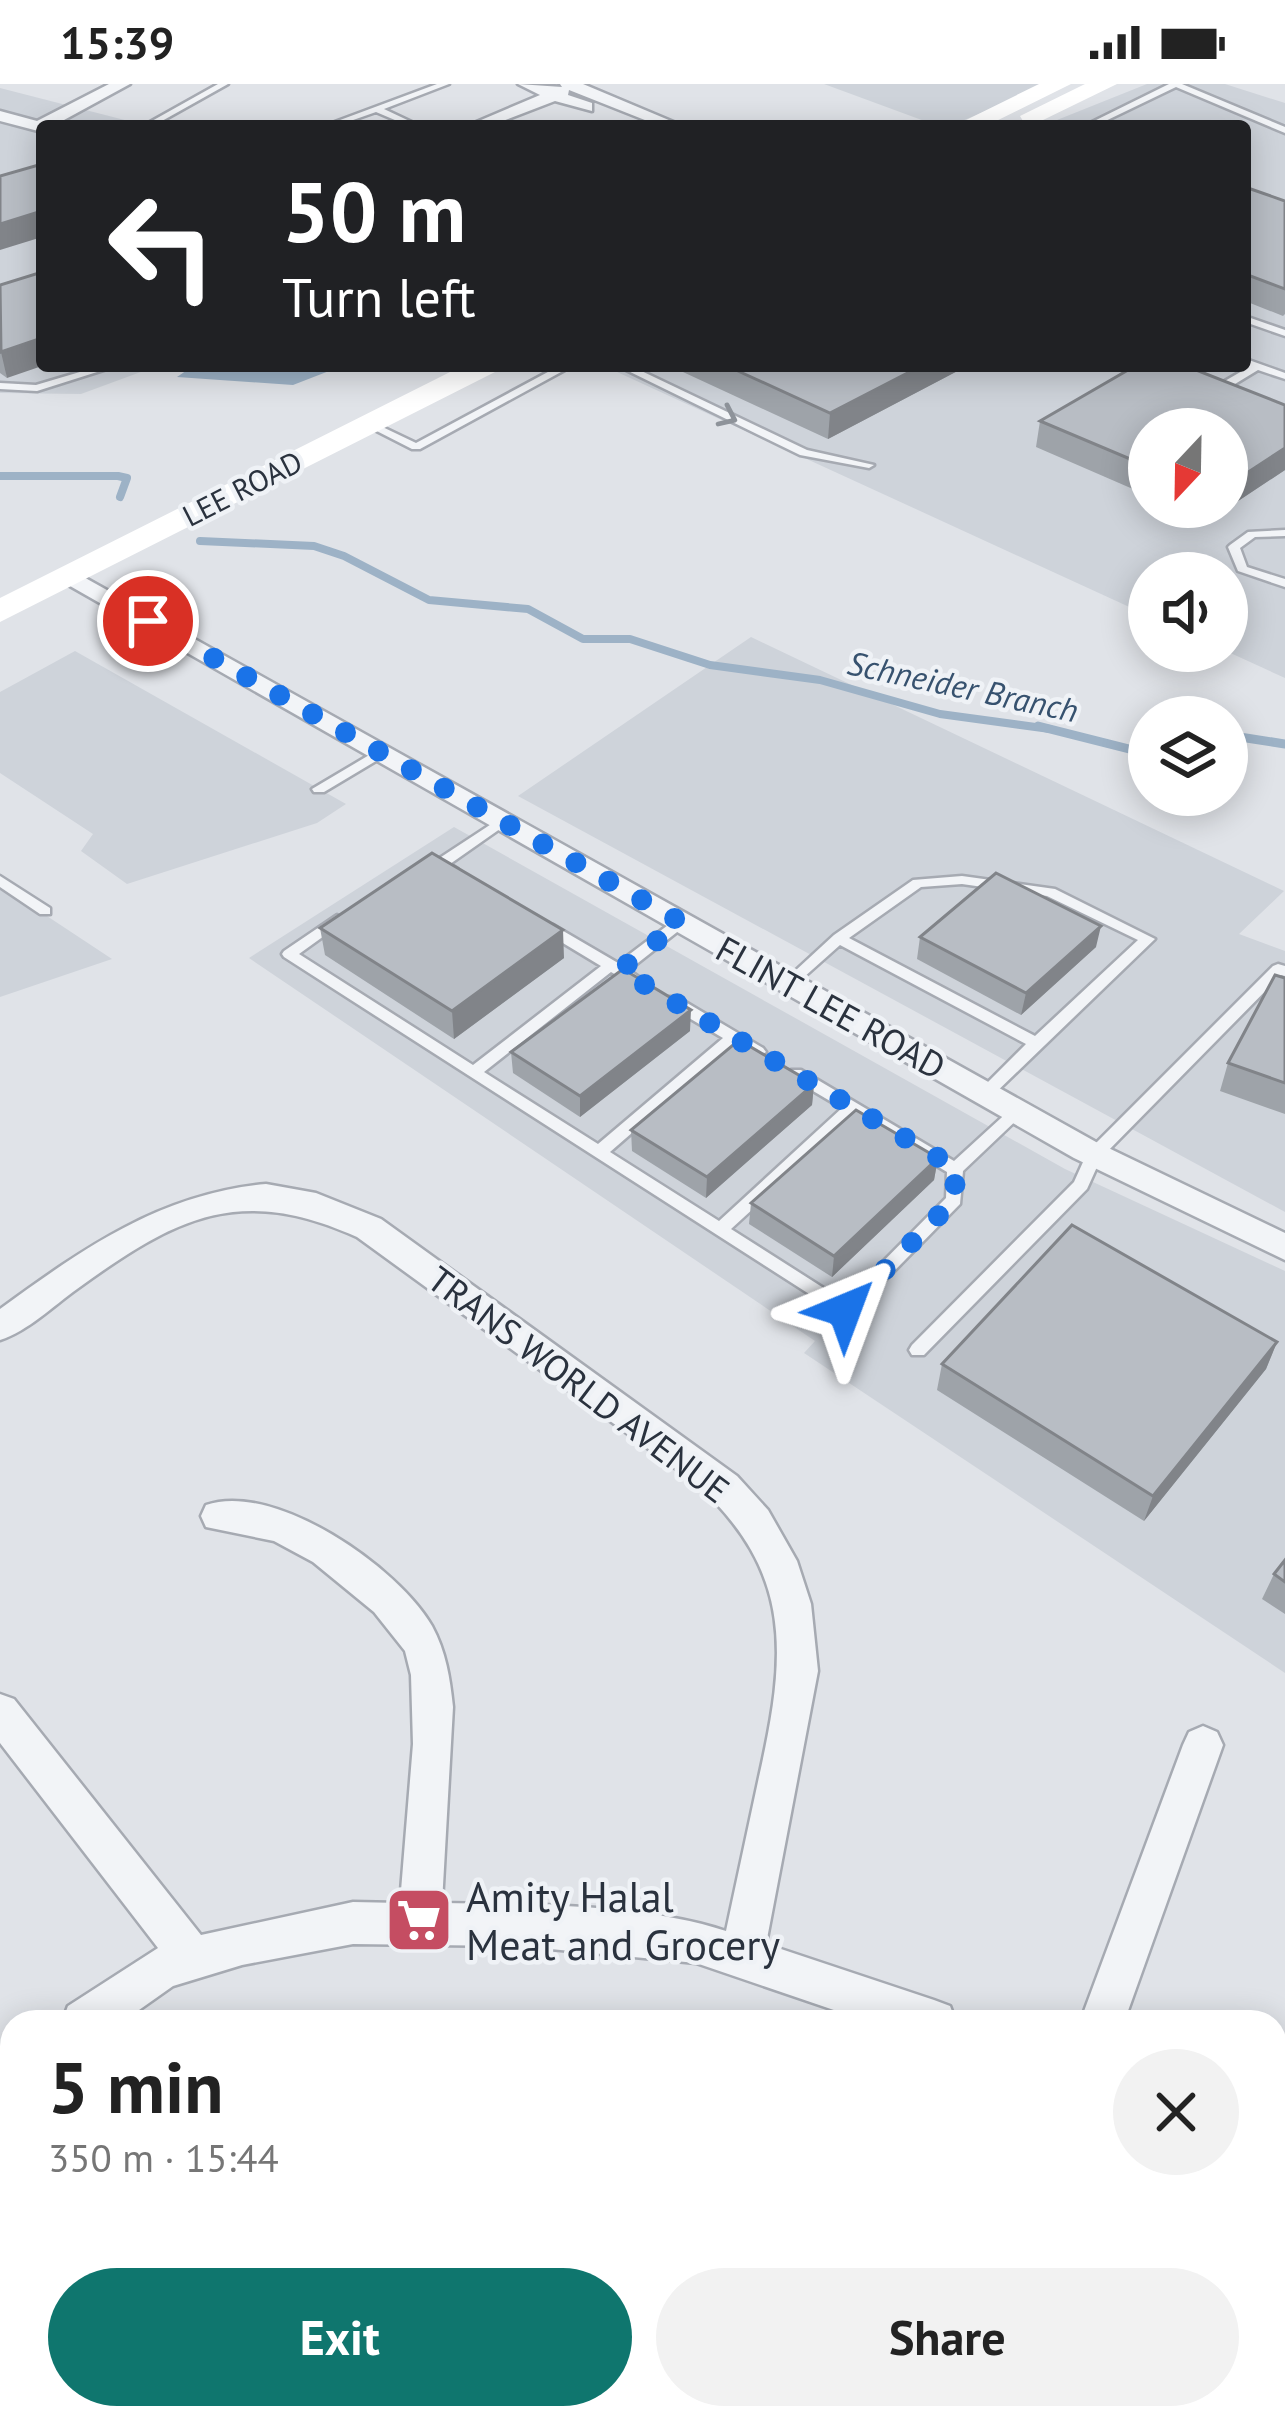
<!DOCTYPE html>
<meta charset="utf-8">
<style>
body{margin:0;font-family:"PT Sans",sans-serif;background:#f2f2f2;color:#222;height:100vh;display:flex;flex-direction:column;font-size:45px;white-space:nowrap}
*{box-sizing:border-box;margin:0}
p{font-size:39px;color:#767676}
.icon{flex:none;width:66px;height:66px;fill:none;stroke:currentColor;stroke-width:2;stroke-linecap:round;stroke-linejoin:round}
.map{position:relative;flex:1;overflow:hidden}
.details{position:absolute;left:0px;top:1926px;width:1287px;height:420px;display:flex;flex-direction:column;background:#fff;border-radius:36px 36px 0 0;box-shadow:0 6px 30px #0003}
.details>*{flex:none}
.banner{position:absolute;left:36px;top:36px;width:1215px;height:252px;border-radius:12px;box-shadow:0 6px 30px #0003;background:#202124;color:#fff;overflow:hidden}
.needle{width:78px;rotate:202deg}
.buttons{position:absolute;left:1128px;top:324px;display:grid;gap:24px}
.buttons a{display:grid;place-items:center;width:120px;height:120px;border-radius:50%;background:#fff;box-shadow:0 6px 30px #0003;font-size:60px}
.pin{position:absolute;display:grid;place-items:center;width:102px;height:102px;color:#fff;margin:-51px;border:6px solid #fff;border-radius:50%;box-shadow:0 3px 12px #0007}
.me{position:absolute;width:132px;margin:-66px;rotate:44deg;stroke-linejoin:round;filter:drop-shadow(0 0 9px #0008)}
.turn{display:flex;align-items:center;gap:42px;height:252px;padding:0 48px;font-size:54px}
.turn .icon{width:156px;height:156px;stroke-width:2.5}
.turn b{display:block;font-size:84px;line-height:102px}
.round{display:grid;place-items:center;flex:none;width:126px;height:126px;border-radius:63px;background:#f2f2f2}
.headline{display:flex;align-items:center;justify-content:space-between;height:204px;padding:0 48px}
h1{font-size:72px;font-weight:600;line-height:90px}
.cta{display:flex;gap:24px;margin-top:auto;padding:24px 48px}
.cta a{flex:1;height:138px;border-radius:72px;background:#0f766e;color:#fff;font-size:48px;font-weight:600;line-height:138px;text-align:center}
.cta a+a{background:#f2f2f2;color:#222}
.status{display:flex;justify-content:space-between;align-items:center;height:84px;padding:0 60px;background:#fff;direction:ltr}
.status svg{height:33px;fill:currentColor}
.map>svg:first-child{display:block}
.built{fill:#ced3da;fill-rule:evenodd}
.water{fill:#9db2c6}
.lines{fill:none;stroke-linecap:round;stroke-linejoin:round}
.stream-far1{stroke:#9db2c6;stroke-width:8}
.stream{stroke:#9db2c6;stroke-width:9}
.lane-casing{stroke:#a6aab2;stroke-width:5}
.street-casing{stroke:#a6aab2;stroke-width:5}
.lane{fill:#f2f4f7;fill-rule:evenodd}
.street{fill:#f2f4f7;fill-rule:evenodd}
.secondary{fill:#fff;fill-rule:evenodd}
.wall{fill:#9ea3a9}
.shaded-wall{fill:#818489}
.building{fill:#b8bdc4;stroke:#818489;stroke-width:3}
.oneway{stroke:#8e939a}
.route{stroke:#1a73e8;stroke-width:21;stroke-dasharray:0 37.8}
.labels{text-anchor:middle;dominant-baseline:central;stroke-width:9;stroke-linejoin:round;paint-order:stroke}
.far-street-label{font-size:30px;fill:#2a323e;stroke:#eff2f6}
.far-water-label{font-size:33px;font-style:italic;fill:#37526f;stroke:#eff2f6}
.street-label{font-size:36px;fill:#2a323e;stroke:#eff2f6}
.near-poi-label{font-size:42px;fill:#2a323e;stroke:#eff2f6;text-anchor:start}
</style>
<div class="status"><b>15:39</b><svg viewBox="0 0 49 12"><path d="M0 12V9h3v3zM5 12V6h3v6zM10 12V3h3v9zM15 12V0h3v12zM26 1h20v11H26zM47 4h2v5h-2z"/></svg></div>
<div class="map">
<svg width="1285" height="2346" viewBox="0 0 1285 2346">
<rect width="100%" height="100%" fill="#e0e3e8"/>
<path class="built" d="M824 0H1050L950 42H938Z
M1147 0H1225L1285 19V594L1226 567 1227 489H1149V532L604 282H1245V42H1042ZM1149 345H1227V423H1149Z
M0 4 148 42H42V282H157L81 310 0 309Z
M751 553 1284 807 1239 850 1285 867V1128L518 712Z
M75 567 346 720 317 739 127 800 81 767 93 750 0 689V608Z
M454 743 1065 1085 1285 1187V1589L804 1269 815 1257 249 874Z
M0 801 112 875 0 913Z"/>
<path class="water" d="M193 282H342L293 301 177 293Z"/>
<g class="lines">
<path class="stream-far1" d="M0 392H118L127 394 120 413
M200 457 314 462 344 472 429 516 528 525 583 555H630L710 581 820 596 940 630 1050 645"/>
<path class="stream" d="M1038 642 1149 670
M1227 651 1285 660"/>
<defs>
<path id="lane" d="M218 0H228L153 42H143Z
M437 0H449L384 25 420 42H409L376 28 336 42H324Z
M1169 0H1182L1285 43V49L1176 3 1095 42H1084Z
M1245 232 1285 246V252L1245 238Z
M1246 275 1285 289V295L1258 286 1230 303 1237 306V310L1218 305V301L1249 283 1245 281Z
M100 282H116L37 307 0 305V299L36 301Z
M559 282H572L420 365H412L363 340 372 338 416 359Z
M618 282H631L807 366 874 381 869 384 800 371Z
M1285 446V452L1255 453 1240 464 1247 483 1285 495V503L1238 487 1228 463 1230 461 1248 448Z
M381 664 386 665V671L324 708H314L312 705Z
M502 733 509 737 507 740 450 780 458 785V791H448L435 783V777Z
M0 792 50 824V830H40L0 803Z
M962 792 1055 805 1155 855 990 1014 985 1015 977 1010 980 1006 1026 960 840 861 794 902 789 904 782 899 834 851 913 796ZM962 800 1047 812 1138 856 1035 952 849 854 921 803Z
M337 831 344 836 342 839 299 870 473 981 601 882 543 847 541 844 543 841H553L618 879 676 835H686L688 838 686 841 629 886 646 898 644 901H634L611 888 484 988 598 1060 723 954 667 921 665 917 667 913H677L763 964 766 968 758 973 734 960 610 1068 719 1137 842 1024 791 994 788 990 791 986H801L954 1077 1012 1024H1022L1025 1028 963 1087 960 1120 851 1231 845 1233 284 873 282 870 284 867ZM854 1032 947 1088 946 1114 844 1217 731 1145Z
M1278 880 1285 882V892L1281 891 1101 1074 1087 1105 924 1271H912L909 1266 912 1261 1074 1098 1088 1067 1273 882Z"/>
<path id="street" d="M109 0H130L53 42H42V48L0 37V27L37 37Z
M518 0 562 3 560 0H583L683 42H660L569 6 568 11 592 19V27L555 17 490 42H467L540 11Z
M71 486 1096 1058 1285 1149V1176L1074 1074 63 498V488Z
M266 1100 316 1109 381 1135 737 1392 768 1426 797 1477 811 1520 818 1587 766 1860 934 1916 950 1922 956 1938H869L696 1879 519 1862 353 1860 242 1881 173 1902 122 1938H62L68 1922 158 1864 0 1659V1610L14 1615 201 1851 353 1818 400 1819 413 1660 411 1591 405 1567 374 1528 313 1478 274 1457 206 1443 201 1432 206 1421C275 1397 399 1484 432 1542 446 1568 450 1594 453 1623L442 1819C527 1820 646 1820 726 1847 737 1796 748 1744 759 1693 786 1572 795 1488 694 1398L357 1153C239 1100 176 1133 77 1205 53 1222 28 1247 0 1256V1225C84 1164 160 1110 266 1100Z
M1203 1642 1217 1648 1223 1661 1124 1938H1080L1183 1661 1189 1648Z
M12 1973V2023L0 2028V1978Z
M1275 2106 1285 2110V2160L1275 2156Z
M0 2263 12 2266V2314L0 2311Z
M746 2334H819L824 2346H751Z"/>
</defs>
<use href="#lane" class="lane-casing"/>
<use href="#street" class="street-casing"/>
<use href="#lane" class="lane"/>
<use href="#street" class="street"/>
<path class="secondary" d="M1039 0H1071L986 42H954Z
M1085 0H1117L1041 37H1023L1020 32Z
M462 282H500L495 288 0 538V514Z"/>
</g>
<path class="wall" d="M1245 103 1285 117V230L1283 232 1245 217Z
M0 201 7 294 0 289Z
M670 282H967L828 355Z
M1135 282H1186L1285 321V386L1208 437 1174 423H1227V345H1149V412L1036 363 1040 337Z
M320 844 564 874 454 955 325 871Z
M920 853 1096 863 1021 931 917 875Z
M1285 894V1030L1220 1007 1228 979Z
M690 947 580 1033 513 989 511 968Z
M814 1000 812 1021 706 1114 632 1067 631 1046Z
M938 1074 934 1096 832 1193 749 1140 751 1119Z
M1277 1258 1266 1285 1144 1437 937 1306 942 1280Z
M1285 1476V1530L1262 1515 1274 1490Z"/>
<path class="shaded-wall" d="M42 127V153L0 166V140Z
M42 254V282L7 294 1 268Z
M921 282H967L828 355 830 329Z
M1285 364V386L1208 437 1211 423H1227V402Z
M1101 842 1096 863 1021 931 1026 909Z
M563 846 564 874 454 955 452 927Z
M691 926 690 947 580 1033V1012Z
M814 1000 812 1021 706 1114 707 1093Z
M938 1074 934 1096 832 1193 834 1172Z
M1277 1258 1266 1285 1144 1437 1153 1412Z"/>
<path class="building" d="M42 80V127L0 140V92Z
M1245 103 1285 117V205L1245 190Z
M42 188V254L1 268 0 201Z
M727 282H921L830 329Z
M1135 282H1186L1285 321V364L1227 402V345H1149V383L1040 337Z
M432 769 563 846 452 927 320 844Z
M996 789 1101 842 1026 909 920 853Z
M623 885 691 926 580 1012 511 968Z
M1275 891 1285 894V999L1228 979Z
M739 956 814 1000 707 1093 631 1046Z
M856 1026 938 1074 834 1172 751 1119Z
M1072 1141 1277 1258 1153 1412 942 1280Z
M1285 1476V1498L1274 1490Z
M12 2096V2143L0 2138V2117Z
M442 2334H506L507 2346H442Z
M399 2336V2346H334V2344Z
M285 2341V2346H233Z
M586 2341 603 2346H584Z"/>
<defs><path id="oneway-chevron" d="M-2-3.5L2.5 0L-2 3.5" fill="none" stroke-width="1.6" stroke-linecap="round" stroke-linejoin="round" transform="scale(3)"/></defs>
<use class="oneway" href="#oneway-chevron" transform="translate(728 333) rotate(25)"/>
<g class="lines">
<path class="route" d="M148 537 681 838 620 886 956 1084 954 1116 845 1226"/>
</g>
<defs>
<symbol id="supermarket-square" viewBox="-11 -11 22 22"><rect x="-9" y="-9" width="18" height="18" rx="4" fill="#c54d62" stroke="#eff2f6"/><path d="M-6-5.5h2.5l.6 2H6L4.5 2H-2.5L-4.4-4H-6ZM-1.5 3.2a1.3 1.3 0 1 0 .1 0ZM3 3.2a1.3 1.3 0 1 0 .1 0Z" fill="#fff"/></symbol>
</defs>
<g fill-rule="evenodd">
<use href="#supermarket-square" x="381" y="1798" width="76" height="76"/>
</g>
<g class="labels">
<g class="far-street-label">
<text transform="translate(242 404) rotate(-27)">LEE ROAD</text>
</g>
<g class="far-water-label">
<text transform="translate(963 602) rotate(12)">Schneider Branch</text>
</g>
<g class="street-label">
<text transform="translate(831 923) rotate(29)">FLINT LEE ROAD</text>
<text transform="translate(579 1300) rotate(37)">TRANS WORLD AVENUE</text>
</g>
<g class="near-poi-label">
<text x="466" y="1812">Amity Halal<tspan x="466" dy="48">Meat and Grocery</tspan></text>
</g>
</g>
</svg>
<div class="buttons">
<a><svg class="needle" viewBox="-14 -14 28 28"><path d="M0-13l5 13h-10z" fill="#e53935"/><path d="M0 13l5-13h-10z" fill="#767676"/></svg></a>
<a><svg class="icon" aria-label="sound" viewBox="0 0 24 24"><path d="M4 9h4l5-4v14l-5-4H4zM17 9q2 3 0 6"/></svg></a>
<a><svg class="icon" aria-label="layers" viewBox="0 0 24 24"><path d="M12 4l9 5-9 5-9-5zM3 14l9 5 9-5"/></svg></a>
</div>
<div class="pin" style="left:148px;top:537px;background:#d93025"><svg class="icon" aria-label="arrive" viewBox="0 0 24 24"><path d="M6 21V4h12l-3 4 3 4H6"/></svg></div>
<svg class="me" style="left:845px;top:1226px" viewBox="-20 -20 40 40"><path d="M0-17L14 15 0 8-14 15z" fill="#1a73e8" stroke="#fff" stroke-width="4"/></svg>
<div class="banner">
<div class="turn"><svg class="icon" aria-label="left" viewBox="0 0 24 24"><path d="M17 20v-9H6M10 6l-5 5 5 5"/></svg><div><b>50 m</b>Turn left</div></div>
</div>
<section class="details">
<div class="headline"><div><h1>5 min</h1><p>350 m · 15:44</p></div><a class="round"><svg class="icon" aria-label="close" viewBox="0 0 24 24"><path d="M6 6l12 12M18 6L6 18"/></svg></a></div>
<div class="cta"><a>Exit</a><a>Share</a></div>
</section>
</div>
